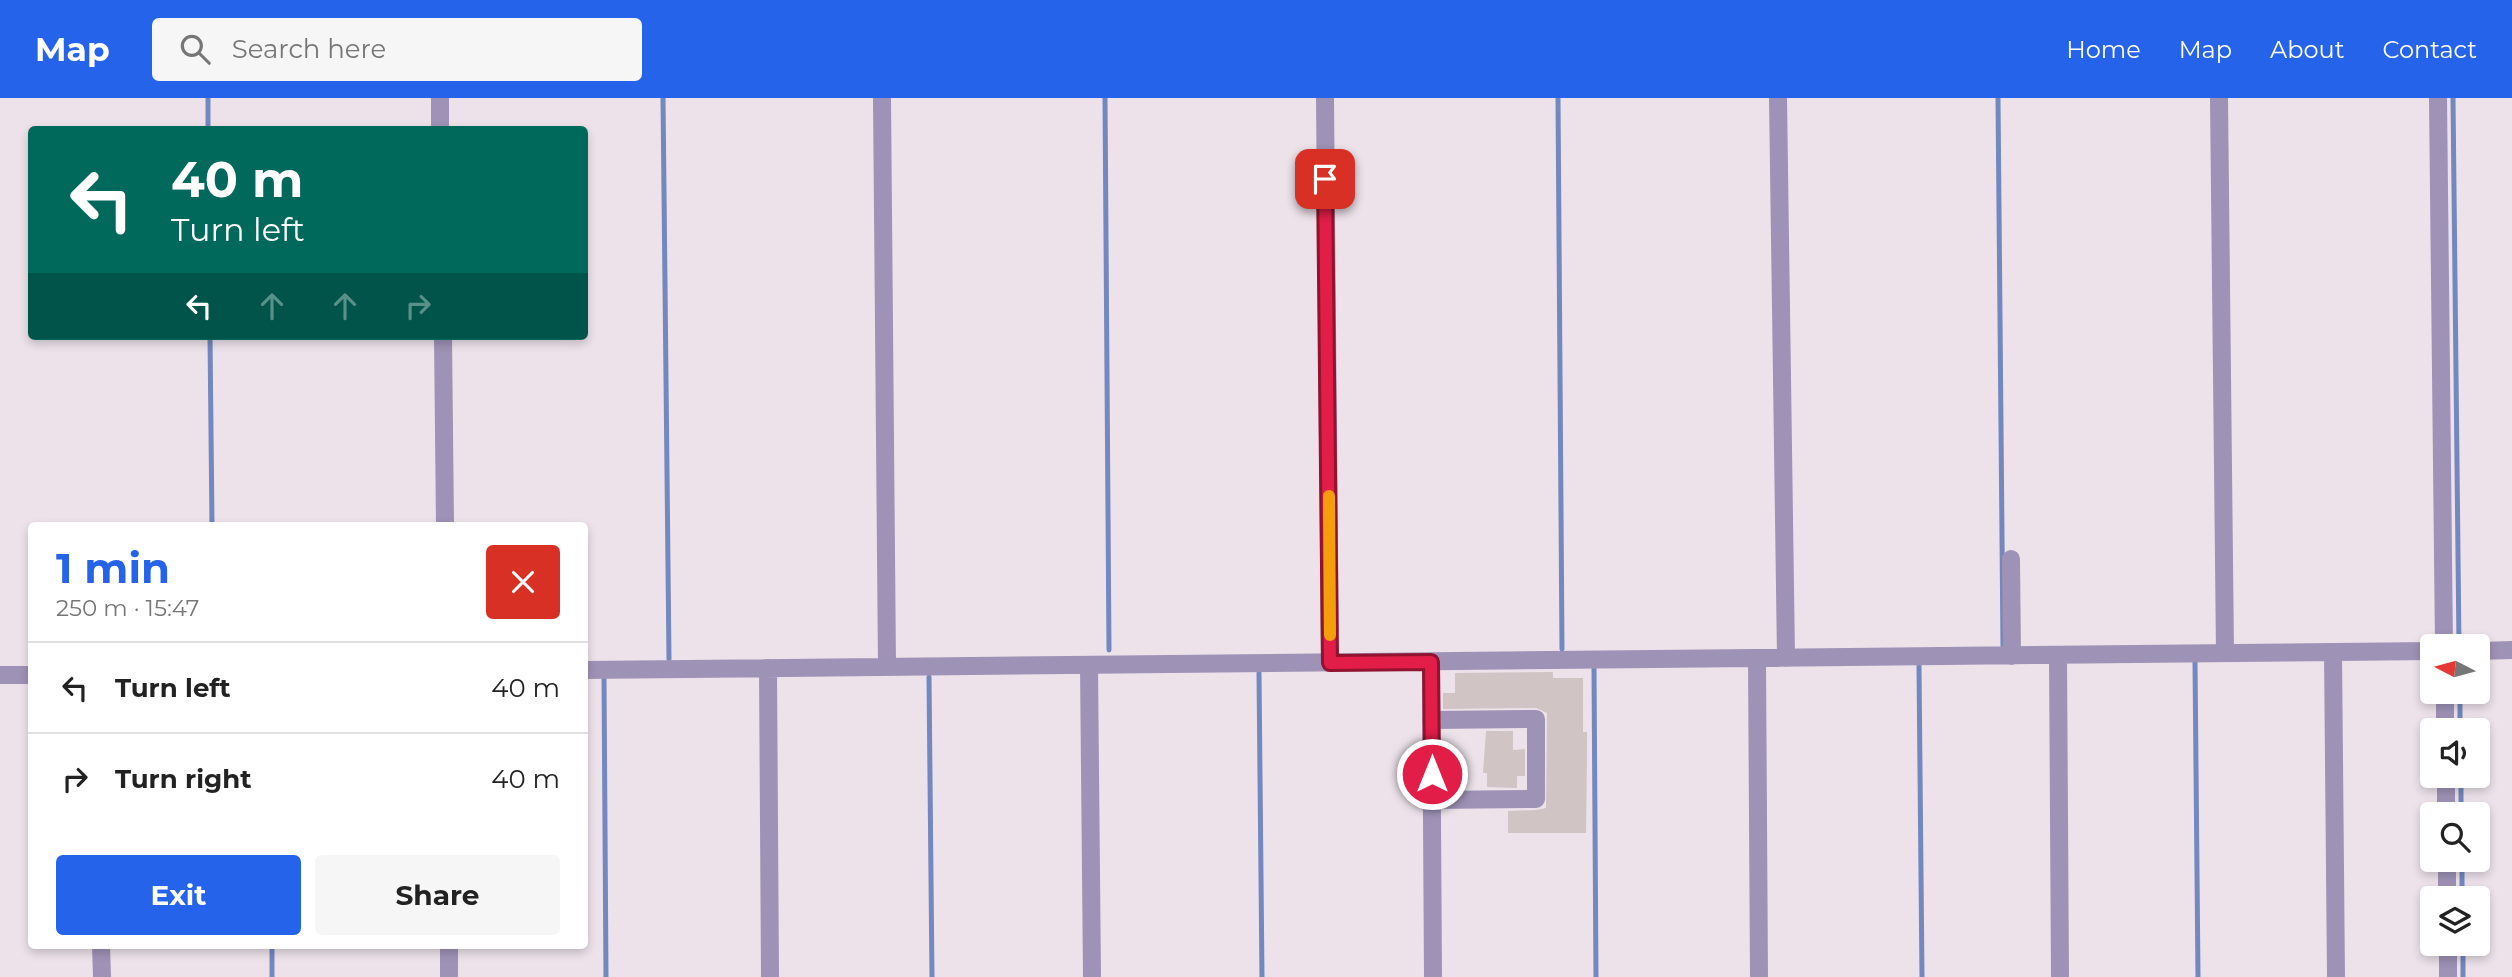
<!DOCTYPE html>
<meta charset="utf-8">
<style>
body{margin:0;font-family:Montserrat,sans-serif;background:#f6f6f6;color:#222;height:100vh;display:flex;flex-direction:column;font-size:26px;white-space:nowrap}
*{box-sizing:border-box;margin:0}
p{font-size:23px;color:#767676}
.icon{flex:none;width:38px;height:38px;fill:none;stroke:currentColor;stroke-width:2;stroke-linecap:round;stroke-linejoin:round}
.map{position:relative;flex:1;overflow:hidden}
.drawer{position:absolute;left:28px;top:424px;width:560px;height:427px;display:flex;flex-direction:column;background:#fff;border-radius:7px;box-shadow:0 4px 10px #0003}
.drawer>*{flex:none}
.top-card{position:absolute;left:28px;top:28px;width:560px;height:214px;border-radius:7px;box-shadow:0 4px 10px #0003;background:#00695c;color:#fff;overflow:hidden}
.needle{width:46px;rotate:276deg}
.tools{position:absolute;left:2420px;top:536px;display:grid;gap:14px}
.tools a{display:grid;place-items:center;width:70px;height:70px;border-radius:7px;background:#fff;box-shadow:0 4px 10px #0003;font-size:35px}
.pin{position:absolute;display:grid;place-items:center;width:60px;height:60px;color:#fff;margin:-30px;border-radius:14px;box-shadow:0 4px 10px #0006}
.me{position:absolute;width:77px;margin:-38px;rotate:0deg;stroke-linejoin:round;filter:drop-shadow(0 0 5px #0008)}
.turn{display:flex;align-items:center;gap:24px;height:147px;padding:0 28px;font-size:32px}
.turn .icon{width:91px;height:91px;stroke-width:2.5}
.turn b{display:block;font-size:49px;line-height:60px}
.lanes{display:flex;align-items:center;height:66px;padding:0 28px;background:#0003;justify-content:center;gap:35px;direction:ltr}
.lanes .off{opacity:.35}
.round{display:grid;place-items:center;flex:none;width:74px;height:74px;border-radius:7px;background:#f6f6f6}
.overview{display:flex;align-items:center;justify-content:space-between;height:119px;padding:0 28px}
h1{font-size:42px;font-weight:700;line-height:52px;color:#2563eb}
.primary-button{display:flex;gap:14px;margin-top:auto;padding:14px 28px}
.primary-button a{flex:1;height:80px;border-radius:7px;background:#2563eb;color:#fff;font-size:28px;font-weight:700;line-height:80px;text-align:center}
.primary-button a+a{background:#f6f6f6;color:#222}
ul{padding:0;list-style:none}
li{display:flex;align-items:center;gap:21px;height:91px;padding:0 28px;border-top:2px solid #e0e0e0}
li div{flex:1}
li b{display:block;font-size:26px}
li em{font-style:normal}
header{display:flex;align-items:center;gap:42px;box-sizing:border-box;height:98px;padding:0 35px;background:#2563eb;color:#fff}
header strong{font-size:33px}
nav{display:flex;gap:38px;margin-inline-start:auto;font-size:24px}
.search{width:490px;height:63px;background:#f6f6f6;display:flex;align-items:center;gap:18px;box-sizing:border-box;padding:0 24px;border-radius:7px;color:#767676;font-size:26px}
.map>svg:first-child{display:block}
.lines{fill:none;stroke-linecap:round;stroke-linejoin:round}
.stream{stroke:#7288be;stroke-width:5}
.building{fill:#d1c4c5}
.minor{stroke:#9e92b6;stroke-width:18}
.route-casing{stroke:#92132f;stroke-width:18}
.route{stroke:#e11d48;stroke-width:12}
.slow{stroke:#f59e0b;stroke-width:12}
</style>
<header>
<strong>Map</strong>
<div class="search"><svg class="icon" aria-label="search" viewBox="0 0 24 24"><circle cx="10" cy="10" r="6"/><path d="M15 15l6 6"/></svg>Search here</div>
<nav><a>Home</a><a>Map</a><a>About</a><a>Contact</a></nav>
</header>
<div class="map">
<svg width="2512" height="879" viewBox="0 0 2512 879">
<rect width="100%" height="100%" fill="#ede2ea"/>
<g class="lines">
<path class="stream" d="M208 0V32
M663 0 669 561
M1105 0 1109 552
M1558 0 1562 551
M1998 0 2003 548
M2453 0 2459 548
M210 238 212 427
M2195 564 2198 879
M1919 568 1922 879
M1594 571 1596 879
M1259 575 1262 879
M929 579 932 879
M604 581 606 879
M2460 593V632
M2461 677V716
M2462 761V800
M2463 845V879
M272 847V879"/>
</g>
<path class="building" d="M1553 574V580H1583V634H1587V661L1586 735H1508V713L1536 712 1546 710 1547 615 1536 610 1443 611V595H1455V575Z
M1486 633H1513V652L1525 651V678H1517V690L1487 689V675H1483Z"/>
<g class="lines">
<path class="minor" d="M440 0V32
M882 0 887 569
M1325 0 1330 565
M1778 0 1786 560
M2219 0 2225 555
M2438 0 2444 548
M443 238 445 427
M2011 461 2012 558
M2478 553 2512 552
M2333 554 2336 879
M2058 557 2060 879
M1757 560 1759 879
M1431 564 1433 879
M1089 567 1092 879
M768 570 770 879
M584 572 2432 553
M0 577H32
M2445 593V632
M1431 622 1536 621V701L1432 702
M2446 677V716
M2447 761V800
M2448 845V879
M101 847 102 879
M449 847V879"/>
</g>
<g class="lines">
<defs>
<path id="route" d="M1325 81 1330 565 1431 564 1432 676"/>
</defs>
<use href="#route" class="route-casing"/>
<use href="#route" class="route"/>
<path class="slow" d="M1329 398 1330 537"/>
</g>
</svg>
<div class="tools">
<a><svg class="needle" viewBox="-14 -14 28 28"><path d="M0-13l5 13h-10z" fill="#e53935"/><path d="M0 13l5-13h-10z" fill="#767676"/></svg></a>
<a><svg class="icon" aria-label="sound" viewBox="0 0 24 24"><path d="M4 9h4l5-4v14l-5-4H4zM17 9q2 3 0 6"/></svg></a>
<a><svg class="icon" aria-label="search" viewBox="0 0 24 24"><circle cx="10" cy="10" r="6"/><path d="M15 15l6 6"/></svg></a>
<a><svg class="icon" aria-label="layers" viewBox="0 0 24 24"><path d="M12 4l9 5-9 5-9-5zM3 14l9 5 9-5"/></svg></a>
</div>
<div class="pin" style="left:1325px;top:81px;background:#d93025"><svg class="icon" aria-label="arrive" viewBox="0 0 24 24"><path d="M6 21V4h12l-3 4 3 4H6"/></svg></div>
<svg class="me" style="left:1432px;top:676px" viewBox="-20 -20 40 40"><circle r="17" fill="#e11d48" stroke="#fff" stroke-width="3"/><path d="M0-11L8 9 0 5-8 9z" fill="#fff"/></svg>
<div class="top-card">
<div class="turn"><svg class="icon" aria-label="left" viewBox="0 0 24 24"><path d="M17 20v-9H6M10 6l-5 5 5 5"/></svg><div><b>40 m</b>Turn left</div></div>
<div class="lanes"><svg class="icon" aria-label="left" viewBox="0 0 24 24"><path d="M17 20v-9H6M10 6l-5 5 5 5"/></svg><svg class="icon off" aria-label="ahead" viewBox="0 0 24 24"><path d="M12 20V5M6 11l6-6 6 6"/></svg><svg class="icon off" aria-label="ahead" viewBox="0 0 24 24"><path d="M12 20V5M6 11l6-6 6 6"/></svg><svg class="icon off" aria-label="right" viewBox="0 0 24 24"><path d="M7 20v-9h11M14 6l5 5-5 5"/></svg></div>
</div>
<section class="drawer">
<div class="overview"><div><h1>1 min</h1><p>250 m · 15:47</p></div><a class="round" style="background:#d93025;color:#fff"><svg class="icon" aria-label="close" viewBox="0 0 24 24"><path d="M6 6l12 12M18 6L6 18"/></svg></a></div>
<ul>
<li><svg class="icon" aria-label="left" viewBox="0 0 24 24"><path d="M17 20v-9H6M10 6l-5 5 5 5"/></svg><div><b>Turn left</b></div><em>40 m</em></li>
<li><svg class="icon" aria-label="right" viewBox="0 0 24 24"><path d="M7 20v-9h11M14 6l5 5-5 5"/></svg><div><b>Turn right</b></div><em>40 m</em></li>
</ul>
<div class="primary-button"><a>Exit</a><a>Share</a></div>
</section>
</div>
